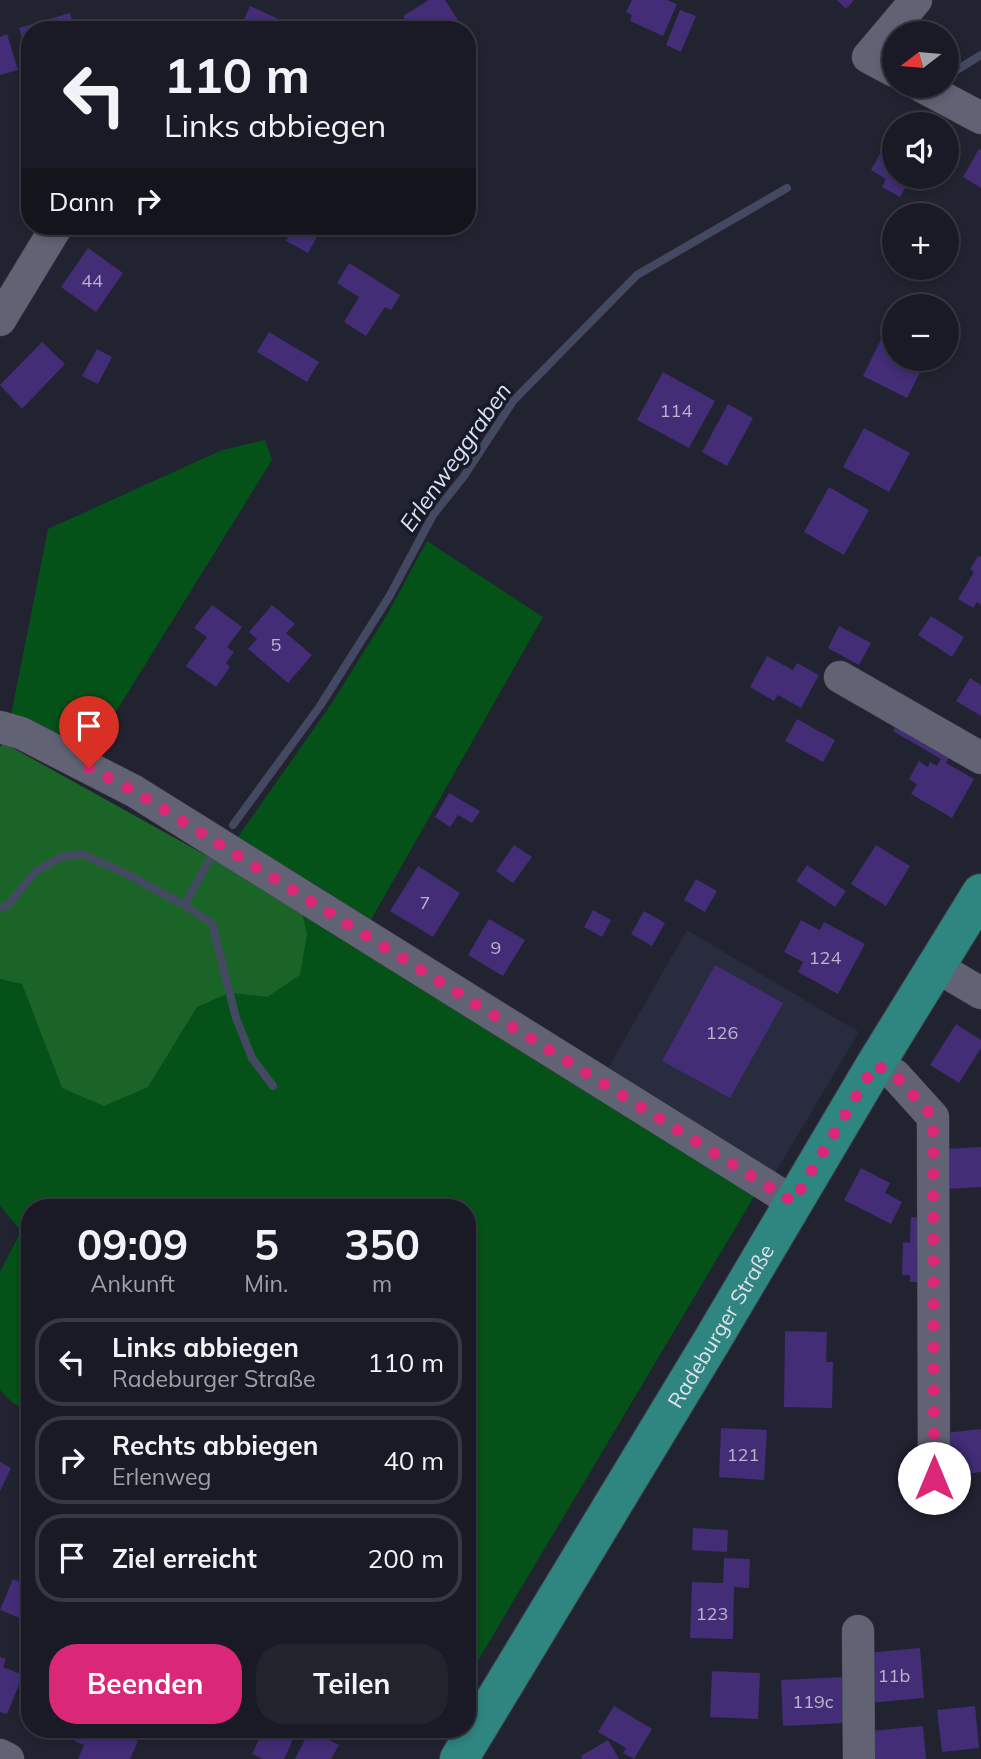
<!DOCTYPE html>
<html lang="de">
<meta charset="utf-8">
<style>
body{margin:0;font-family:Mulish,sans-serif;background:#22232d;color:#f1f3f6;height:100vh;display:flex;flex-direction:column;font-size:26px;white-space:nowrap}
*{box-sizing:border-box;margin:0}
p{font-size:23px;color:#9fa1a7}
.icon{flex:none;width:38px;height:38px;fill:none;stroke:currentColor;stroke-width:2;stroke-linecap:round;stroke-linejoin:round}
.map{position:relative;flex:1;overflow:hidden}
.panel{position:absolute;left:21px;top:1199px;width:455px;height:539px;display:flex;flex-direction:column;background:#191a25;border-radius:28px;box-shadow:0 4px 10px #0003,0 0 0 2px #373842}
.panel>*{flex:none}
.banner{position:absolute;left:21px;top:21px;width:455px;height:214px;border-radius:28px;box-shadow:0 4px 10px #0003,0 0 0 2px #373842;background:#191a25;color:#f1f3f6;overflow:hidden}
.needle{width:46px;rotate:254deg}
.buttons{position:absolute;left:882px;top:21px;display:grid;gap:14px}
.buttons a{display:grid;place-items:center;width:77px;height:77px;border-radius:50%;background:#191a25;box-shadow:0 4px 10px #0003,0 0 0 2px #373842;font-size:35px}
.pin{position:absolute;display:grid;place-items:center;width:60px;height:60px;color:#fff;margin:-72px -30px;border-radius:50% 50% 50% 0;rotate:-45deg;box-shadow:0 0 7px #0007}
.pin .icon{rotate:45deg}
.me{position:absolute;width:77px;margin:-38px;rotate:0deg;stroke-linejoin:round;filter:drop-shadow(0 0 5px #0008)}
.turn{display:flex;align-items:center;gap:24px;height:147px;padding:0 28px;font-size:32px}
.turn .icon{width:91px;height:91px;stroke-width:2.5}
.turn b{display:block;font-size:49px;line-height:60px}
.then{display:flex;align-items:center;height:66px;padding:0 28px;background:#0003;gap:14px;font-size:26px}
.eta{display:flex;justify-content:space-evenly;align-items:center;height:119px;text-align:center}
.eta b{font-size:42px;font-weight:700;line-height:49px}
.primary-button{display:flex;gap:14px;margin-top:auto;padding:14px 28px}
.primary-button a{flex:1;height:80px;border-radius:28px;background:#db2777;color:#fff;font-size:28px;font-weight:700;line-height:80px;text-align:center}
.primary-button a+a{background:#22232d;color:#f1f3f6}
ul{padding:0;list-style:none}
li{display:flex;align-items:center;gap:21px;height:88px;margin:0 14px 10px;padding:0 14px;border:4px solid #373842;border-radius:28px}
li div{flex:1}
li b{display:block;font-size:26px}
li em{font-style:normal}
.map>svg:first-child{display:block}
.built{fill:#292b3f}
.green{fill:#055218}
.forest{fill:#1a6427}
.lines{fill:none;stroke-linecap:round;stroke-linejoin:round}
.stream{stroke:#444962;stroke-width:8}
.building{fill:#422d76}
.minor-casing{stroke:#3e404c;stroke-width:33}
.major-casing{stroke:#3e404c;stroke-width:40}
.minor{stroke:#616374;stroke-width:32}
.major{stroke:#2f857f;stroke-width:38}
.route{stroke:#db2777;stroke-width:12;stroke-dasharray:0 21.6}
.labels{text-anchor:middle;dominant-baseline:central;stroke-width:7;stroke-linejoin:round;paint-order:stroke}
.number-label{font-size:18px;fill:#b9b6ce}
.street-label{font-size:21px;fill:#e1e3ec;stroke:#181a27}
.water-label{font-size:23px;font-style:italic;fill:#d6e3f6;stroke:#181a27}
</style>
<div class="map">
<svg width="981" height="1759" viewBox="0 0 981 1759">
<rect width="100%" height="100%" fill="#212331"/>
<path class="built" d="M687 930 859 1032 772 1178 608 1068Z"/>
<path class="green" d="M265 440 272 460 86 760 10 720 48 529 222 450Z
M427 541 543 617 368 925 233 844 332 703 388 613Z
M301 908 758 1190 467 1679V1208H30V1413L13 1403 0 1390V1272L21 1231 0 1206V979L22 983 62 1088 148 1086 197 1007 230 993 267 997Z"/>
<path class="forest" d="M4 743 301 908 307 934 300 975 267 997 230 993 197 1007 148 1087 104 1106 62 1088 22 984 0 979V747Z"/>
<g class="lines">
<path class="stream" d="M947 76 981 55
M233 825 320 706 389 597 433 515 464 476 513 401 637 275 787 188
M184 905 212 923 236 1018 252 1058 273 1086
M0 908 8 905 35 872 61 857 82 854 129 875 184 905 213 854"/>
</g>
<path class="building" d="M429 0H445L463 28 459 30H412L403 16Z
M632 0H667L677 4 663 36 630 21 632 15 626 12Z
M837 0H854L846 9Z
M250 6 302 30 240 29Z
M680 10 696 16 681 52 666 45Z
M70 13 75 30H30L29 62 19 28Z
M7 34 18 70 0 75V37Z
M891 134 894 136V177H911L900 197 882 187 886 179 871 170Z
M979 149 981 150V188L963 177Z
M294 226H314L321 229 308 253 286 241Z
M88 248 123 273 96 312 61 287Z
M349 263 400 295 391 310 385 307 366 336 344 322 359 297 337 283Z
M891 319 894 321V359H927L907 398 863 376Z
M269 332 319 362 307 382 257 352Z
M42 342 65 364 22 409 0 385Z
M97 349 112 357 98 384 82 376Z
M663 372 715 401 689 448 637 420Z
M728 404 753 418 727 466 702 452Z
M864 428 910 453 889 492 843 467Z
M829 487 869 510 844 555 804 532Z
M978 556 981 557V605L977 602 973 608 958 599 974 572 970 569Z
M212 605 242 627 227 647 234 652 226 663 230 667 216 687 186 666 207 637 194 628Z
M272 605 295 624 286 633 312 655 288 683 248 649 257 639 249 632Z
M931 616 964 637 952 657 918 635Z
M839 626 871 643 859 665 828 648Z
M767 656 793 670 797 663 819 675 801 708 778 695 774 701 750 687Z
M970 678 981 685V716L956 701Z
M900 718 953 749 946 763 974 779 952 818 911 794 917 784 909 779 919 761 928 767 930 762 937 766 941 759 893 731Z
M797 719 835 740 823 762 785 741Z
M449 793 480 811 472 823 458 815 450 827 435 817Z
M514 845 532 857 513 883 496 871Z
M876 845 910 866 886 906 851 884Z
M807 865 846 891 835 907 796 881Z
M418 866 460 893 433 937 390 911Z
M696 879 717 891 705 912 684 900Z
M593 910 611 920 602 937 584 927Z
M644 911 665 923 652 946 631 934Z
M489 919 525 940 503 976 468 955Z
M801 920 820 930 824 922 865 944 838 994 798 972 803 962 784 952Z
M715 965 783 1003 730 1098 662 1061Z
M956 1024 981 1040V1048L959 1083 930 1065Z
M981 1147V1187L946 1189 945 1149Z
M861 1168 890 1183 885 1193 902 1202 891 1224 844 1200Z
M911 1217 926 1218 923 1282H910V1275H902L903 1242 910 1243Z
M785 1331 827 1332 826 1362H833L832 1408 784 1407Z
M721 1428 767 1430 764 1480 719 1477Z
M981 1429V1472L950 1476 945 1433Z
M0 1462 11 1468 0 1491Z
M693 1528 728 1530 727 1552 692 1550Z
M724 1558 750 1559 749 1588 734 1587 733 1639 690 1638 692 1582 723 1583Z
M13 1579 30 1586V1622L0 1610Z
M920 1648 924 1698 869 1703 865 1653Z
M0 1657 6 1659 3 1667 23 1675 7 1714 0 1712Z
M712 1671 760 1673 758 1719 710 1717Z
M843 1677 845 1723 783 1726 781 1680Z
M614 1706 652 1729 634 1759 623 1753 626 1748 598 1732Z
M975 1706 979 1748 942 1752 937 1710Z
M923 1726 926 1759H874L871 1731Z
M58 1729H110L138 1741 130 1759H78L84 1745 57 1733Z
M264 1729H277L294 1737 284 1759H263L252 1754Z
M310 1730 339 1745 331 1759H295Z
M608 1740 619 1759H582L581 1756Z"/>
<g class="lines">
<defs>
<path id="minor" d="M894 71 868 57 916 0
M921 86 981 118
M0 320 57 226
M840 677 981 758
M0 727 21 733 134 791 793 1202
M935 966 981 993
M875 1065 895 1075 933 1117 934 1478
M858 1631 859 1759
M0 1755 8 1759"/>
<g id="major">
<path id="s1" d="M459 1759 710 1344 875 1065 981 893"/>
</g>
</defs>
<use href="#minor" class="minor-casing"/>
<use href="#major" class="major-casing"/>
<use href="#minor" class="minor"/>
<use href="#major" class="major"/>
</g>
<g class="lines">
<path class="route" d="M89 768 134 791 793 1202 875 1065 895 1075 933 1117 934 1478"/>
</g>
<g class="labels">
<g class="number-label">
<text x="92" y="280">44</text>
<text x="676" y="410">114</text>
<text x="276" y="644">5</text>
<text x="425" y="902">7</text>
<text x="496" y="947">9</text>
<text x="825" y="957">124</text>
<text x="722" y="1032">126</text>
<text x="743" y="1454">121</text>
<text x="712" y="1613">123</text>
<text x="894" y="1675">11b</text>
<text x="813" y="1701">119c</text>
</g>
<g class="street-label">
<text stroke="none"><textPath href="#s1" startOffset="506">Radeburger Straße</textPath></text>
</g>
<g class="water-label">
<text transform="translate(455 457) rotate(-55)">Erlenweggraben</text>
</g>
</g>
</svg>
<div class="buttons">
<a><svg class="needle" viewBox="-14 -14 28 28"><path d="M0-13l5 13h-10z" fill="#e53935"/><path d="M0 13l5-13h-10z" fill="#9fa1a7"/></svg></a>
<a><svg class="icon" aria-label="sound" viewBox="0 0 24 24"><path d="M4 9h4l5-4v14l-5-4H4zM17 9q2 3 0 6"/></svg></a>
<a>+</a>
<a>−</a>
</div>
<div class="pin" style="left:89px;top:768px;background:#d93025"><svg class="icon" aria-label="arrive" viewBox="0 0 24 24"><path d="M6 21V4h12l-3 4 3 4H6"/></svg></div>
<svg class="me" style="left:934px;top:1478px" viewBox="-20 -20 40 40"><circle r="19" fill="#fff"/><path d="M0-13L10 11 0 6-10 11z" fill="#db2777"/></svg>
<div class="banner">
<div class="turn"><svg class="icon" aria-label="left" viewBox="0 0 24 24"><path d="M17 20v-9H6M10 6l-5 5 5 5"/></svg><div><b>110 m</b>Links abbiegen</div></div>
<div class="then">Dann<svg class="icon" aria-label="right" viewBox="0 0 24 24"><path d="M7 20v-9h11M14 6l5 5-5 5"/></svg></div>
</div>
<section class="panel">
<div class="eta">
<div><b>09:09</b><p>Ankunft</p></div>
<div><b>5</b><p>Min.</p></div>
<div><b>350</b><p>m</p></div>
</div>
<ul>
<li><svg class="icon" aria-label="left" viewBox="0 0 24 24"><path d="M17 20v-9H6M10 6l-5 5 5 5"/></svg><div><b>Links abbiegen</b><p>Radeburger Straße</p></div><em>110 m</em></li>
<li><svg class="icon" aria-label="right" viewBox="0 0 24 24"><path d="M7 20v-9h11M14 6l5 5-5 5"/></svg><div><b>Rechts abbiegen</b><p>Erlenweg</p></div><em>40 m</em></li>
<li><svg class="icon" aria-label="arrive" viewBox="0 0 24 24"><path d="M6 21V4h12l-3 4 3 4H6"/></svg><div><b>Ziel erreicht</b></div><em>200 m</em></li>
</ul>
<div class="primary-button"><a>Beenden</a><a>Teilen</a></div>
</section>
</div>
